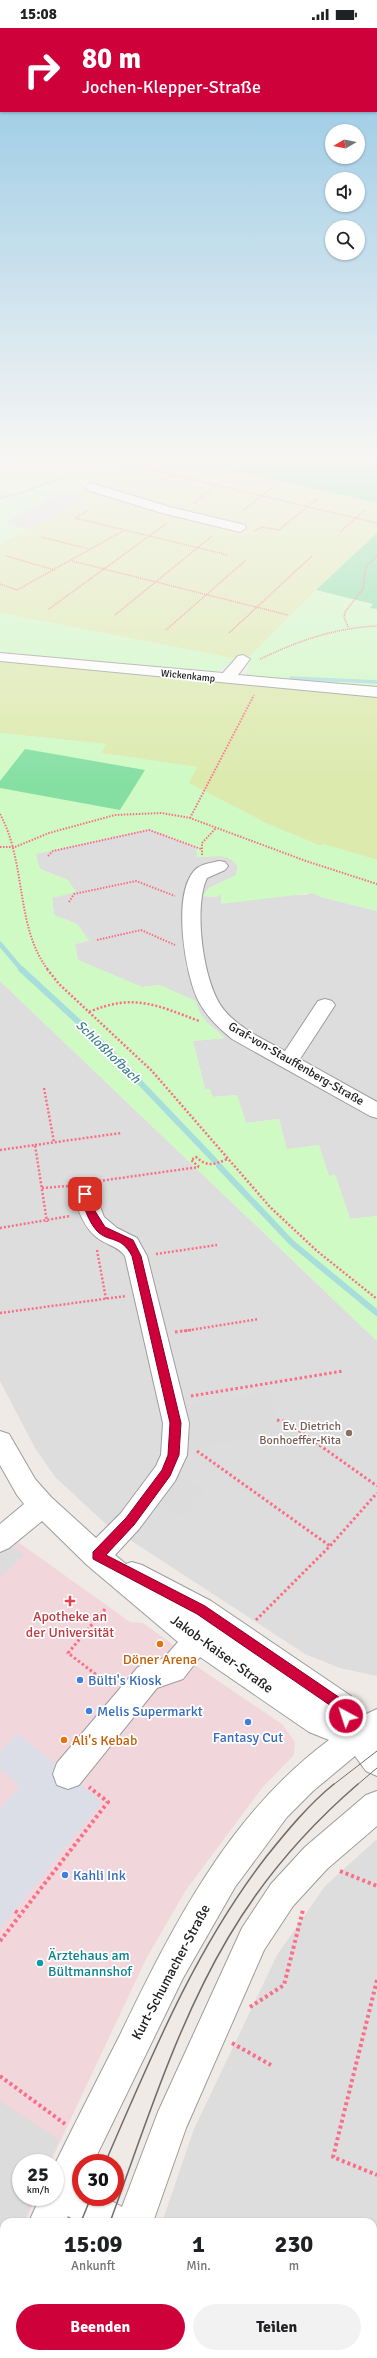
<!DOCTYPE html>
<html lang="de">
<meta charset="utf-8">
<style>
body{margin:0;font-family:Signika,sans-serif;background:#f2f2f2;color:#202124;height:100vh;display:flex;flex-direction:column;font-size:15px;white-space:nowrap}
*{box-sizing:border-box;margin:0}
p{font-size:13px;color:#757577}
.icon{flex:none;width:22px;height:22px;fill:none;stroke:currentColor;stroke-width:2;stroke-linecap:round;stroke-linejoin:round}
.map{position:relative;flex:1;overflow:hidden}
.side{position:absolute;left:0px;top:2190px;width:377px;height:140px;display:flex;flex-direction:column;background:#fff;border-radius:12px 12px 0 0;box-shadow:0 1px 3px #0004}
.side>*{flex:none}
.hud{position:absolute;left:0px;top:0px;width:377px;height:84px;box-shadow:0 1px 3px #0004;background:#cf013a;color:#fff;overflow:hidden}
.needle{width:26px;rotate:260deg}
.controls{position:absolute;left:325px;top:96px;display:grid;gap:8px}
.controls a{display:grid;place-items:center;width:40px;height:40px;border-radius:50%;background:#fff;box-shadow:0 1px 3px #0004;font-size:20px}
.speed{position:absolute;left:12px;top:2126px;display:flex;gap:8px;font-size:20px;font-weight:700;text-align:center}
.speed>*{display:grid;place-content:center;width:52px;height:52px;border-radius:50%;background:#fff;box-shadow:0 1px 3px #0004;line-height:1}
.speed small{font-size:10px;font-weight:400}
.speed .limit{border:6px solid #d22;background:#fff;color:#111}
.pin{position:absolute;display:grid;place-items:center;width:34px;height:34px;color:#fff;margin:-17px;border-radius:8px;box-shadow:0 2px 6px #0006}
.me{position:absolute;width:44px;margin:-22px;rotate:320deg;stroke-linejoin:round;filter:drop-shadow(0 0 3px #0008)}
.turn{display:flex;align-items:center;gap:14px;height:84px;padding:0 16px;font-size:18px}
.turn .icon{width:52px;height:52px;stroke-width:2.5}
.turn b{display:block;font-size:28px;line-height:34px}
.eta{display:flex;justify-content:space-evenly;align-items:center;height:68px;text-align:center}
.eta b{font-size:24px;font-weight:700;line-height:28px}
.button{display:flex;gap:8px;margin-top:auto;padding:8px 16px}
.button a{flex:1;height:46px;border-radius:24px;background:#cf013a;color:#fff;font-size:16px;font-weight:700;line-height:46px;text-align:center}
.button a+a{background:#f2f2f2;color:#202124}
.status{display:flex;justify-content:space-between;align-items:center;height:28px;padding:0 20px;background:#fff;direction:ltr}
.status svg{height:11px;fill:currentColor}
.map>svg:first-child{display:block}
.residential{fill:#dedddd}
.commercial{fill:#f1d6dc}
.grass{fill:#dceaad}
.park{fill:#cffac4}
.pitch{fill:#85dfa3}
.parking{fill:#dcdcdc}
.plaza{fill:#dbdee6}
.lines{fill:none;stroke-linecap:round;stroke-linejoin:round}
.stream-far2{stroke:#a7dedb;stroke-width:3.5}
.stream-far1{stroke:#a7dedb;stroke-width:4.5}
.stream{stroke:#a7dedb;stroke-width:6}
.minor-casing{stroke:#9d9d9d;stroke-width:2}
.path-far4{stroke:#fa6e87;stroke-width:1.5;stroke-dasharray:1 1;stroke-linecap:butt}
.path-far3{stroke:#fa6e87;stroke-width:2;stroke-dasharray:1.5 1.5;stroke-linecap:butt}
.path-far2{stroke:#fa6e87;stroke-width:2.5;stroke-dasharray:2 2;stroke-linecap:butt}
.path-far1{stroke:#fa6e87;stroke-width:3;stroke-dasharray:2.5 2.5;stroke-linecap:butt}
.path{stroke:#fa6e87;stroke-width:4;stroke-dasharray:3 3;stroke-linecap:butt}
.minor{fill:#fff;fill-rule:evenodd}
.tram-far1{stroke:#6e6e6e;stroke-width:1}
.tram{stroke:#6e6e6e;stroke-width:1.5}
.route{fill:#cf013a;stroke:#870126}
.education-dot{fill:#8d6e63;stroke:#fff;stroke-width:1.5}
.health-dot{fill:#e0444e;stroke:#fff;stroke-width:1.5}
.food-dot{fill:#e8710a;stroke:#fff;stroke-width:1.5}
.shop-dot{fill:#3f7fe0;stroke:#fff;stroke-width:1.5}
.culture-dot{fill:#0f9aa8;stroke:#fff;stroke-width:1.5}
.labels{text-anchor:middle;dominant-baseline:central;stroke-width:3.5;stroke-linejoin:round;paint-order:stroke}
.far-street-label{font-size:10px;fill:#202020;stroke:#fff}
.street-label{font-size:12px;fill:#202020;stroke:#fff}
.education-label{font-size:12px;fill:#785e54;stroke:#fff;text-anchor:end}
.water-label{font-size:13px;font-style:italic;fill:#407f90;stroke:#fff}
.near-health-label{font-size:14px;fill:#be3a42;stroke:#fff}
.near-street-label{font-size:14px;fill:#202020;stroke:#fff}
.near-food-label{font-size:14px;fill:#c56008;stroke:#fff}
.near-shop-label{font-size:14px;fill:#366cbe;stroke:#fff;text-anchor:start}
.near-culture-label{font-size:14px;fill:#0d838f;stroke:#fff;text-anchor:start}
</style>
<div class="status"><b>15:08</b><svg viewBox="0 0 49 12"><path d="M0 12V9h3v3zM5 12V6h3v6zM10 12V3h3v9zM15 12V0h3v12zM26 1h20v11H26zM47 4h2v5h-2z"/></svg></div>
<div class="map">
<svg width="377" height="2330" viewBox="0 0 377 2330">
<rect width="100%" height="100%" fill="#f0eae6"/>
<path class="residential" d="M149 801 196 819 202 829 218 827 228 829 238 838 236 847 209 860 203 868 216 869 221 866 306 867 312 865 321 869 377 883V1188L350 1191 335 1147 329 1148 319 1117 287 1122 279 1091 246 1095 237 1067 213 1069 205 1061 193 1013 225 1010 205 993 198 982 160 957 142 959 78 932 75 916 89 913 77 896 54 887 52 869 75 864 68 852 40 841 35 826Z
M0 953 377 1313V1648L340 1640 305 1626 107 1497 55 1449 35 1420 0 1353Z
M377 1811V2330H116L117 2326H373V2194H162L194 2101 277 1927 325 1858Z"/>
<path class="commercial" d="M14 1511 130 1594 143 1595 168 1613 199 1640 282 1696 295 1714 294 1727 262 1760 186 1862 146 1931 50 2135H21V2169H36L25 2194H4V2241L0 2251V1523Z"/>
<path class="grass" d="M132 429H173L377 475V505L248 630 237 631 0 585V516L85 470 75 467 92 458 85 456Z
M0 631 252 658 377 668V832L323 816 321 818 268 796 188 755 196 739 101 725 105 716 0 705Z"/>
<path class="park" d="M20 429H132L86 456 92 458 76 467 86 470 0 516V437Z
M316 562 373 576 370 580 377 581V668L241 656 249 639 248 630Z
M0 585 237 631 219 643 203 645 0 627Z
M0 705 106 716 101 725 197 739 189 755 268 796 321 818 323 816 377 832V883L321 869 312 865 221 876V866L216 869 202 868 209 860 236 847 238 838C225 823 214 830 197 829L196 819 149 801 36 826 40 841 68 852 76 864 52 870 54 887 77 896 89 912 75 916 78 932 142 959 160 957 196 973C199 990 212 999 225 1010L193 1013 205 1061H210L213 1069 237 1067 246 1095 279 1091 287 1121 319 1117 329 1148 335 1147 350 1191 377 1188V1313L0 953Z"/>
<path class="pitch" d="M173 429H377V475Z
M377 505V581L370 580 373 576 316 562Z
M25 721 145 742 120 782 0 760V753Z"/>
<path class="parking" d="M62 464 85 470 28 501 5 495Z
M270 1364 280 1406 189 1421 181 1377Z
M176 1444 205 1463 182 1489 157 1471Z
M11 1515 24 1527 0 1549V1525Z
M0 2073 59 2112 49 2135H21V2169H34L23 2194H4V2237L0 2246Z"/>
<path class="plaza" d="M17 1705 102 1774 0 1901V1781L20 1758 0 1741V1724Z"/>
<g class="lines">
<path class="stream-far2" d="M74 429H77
M291 650 377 654"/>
<path class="stream-far1" d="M0 916 22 942"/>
<path class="stream" d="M21 941 109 1022 215 1133
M219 1138 292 1215 377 1285"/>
<defs>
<path id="minor" d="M0 429H13L0 436Z
M91 455 170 479 245 497 246 500 240 504 162 485 87 462 85 459Z
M0 625 223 645 238 628 243 627 250 631 238 647 377 659V669L0 633Z
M219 833 225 834 228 838 225 842 207 850C193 879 203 957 224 982 240 1001 263 1011 285 1023L318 973 325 971 332 973 335 977 300 1031 377 1074V1090L370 1088 232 1011C219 1000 207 989 199 974 185 947 172 868 194 843 200 836 210 835 219 833Z
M85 1158 93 1160 104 1189 117 1200 137 1210 147 1228 189 1395 187 1427 175 1453 139 1501 115 1527 126 1536 132 1534 142 1537 211 1573 351 1668 362 1688 377 1681V1748L366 1743 355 1728 313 1763 287 1789 235 1859 183 1950 93 2135H81V2169H105L122 2179 158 2084 242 1900 271 1856 305 1819 366 1767 377 1763V1798L327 1841 293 1878 264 1922 186 2100 153 2194H78L68 2188 65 2194H29L40 2169H55V2136C76 2093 98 2050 120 2007 173 1897 229 1786 329 1712L309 1704 200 1629 183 1651 157 1660 79 1757 68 1761 57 1757 53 1746 57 1735 138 1639 164 1630 178 1614 87 1537 42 1493 9 1520 0 1524V1496L24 1476 17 1467 0 1437V1403L9 1406 35 1451 51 1469 96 1510 121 1485 156 1438 161 1427 163 1395 125 1228C118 1219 111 1218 102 1213 85 1203 78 1184 74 1166L77 1160Z
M4 2294V2326H19L17 2330H0V2296Z
M373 2300 377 2301V2330H359L357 2326H373Z
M67 2326H105L103 2330H65Z"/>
</defs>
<use href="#minor" class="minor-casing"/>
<path class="path-far4" d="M63 429 95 441
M166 429 148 441 377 495
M362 429 377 431
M141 446 148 441
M162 454 181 440
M0 470 24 464 67 448
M194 475 225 450
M244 482 271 460
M87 483 75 490 228 527
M254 503 262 499 279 502 317 471
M340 504 365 482
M42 509 89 521
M6 528 55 542
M72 533 288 587
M0 556 17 562 123 503
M49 581 167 495
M115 587 212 508
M348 599 344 589 345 584 363 561 366 538 377 528
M166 602 246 532
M229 605 312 528
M260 631C298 613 334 600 377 598"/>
<path class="path-far3" d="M0 786C27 836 15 898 48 942
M190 790 254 667
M0 819H15L49 805 115 787 162 785 190 790 306 833 377 856
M202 827V815L216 800
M48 828 53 823 149 802 201 821
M69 874 74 866 136 853 175 868
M97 912 141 902 175 917"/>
<path class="path-far2" d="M47 941 59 956 152 1043 270 1179 317 1223 377 1271
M89 984C134 965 156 977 199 993
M44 1060 54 1114
M35 1117 121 1105
M0 1122 35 1117 47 1194
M199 1139 191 1132 196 1129C207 1139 214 1137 227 1131
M99 1153 199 1139
M42 1160 68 1158
M0 1200 70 1188
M97 1222 106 1271
M156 1226 217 1217
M0 1285 126 1268
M184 1303 259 1291"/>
<path class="path-far1" d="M175 1304 191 1302
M191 1368 343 1343
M277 1392 287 1394 377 1458
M197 1423 330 1518
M105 1581 68 1625 111 1658
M256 1592 330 1518 377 1465"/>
<path class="path" d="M340 1843 377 1858
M15 1883 20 1886
M0 1913 108 1774 89 1759
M377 1952 333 2129 377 2147
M250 1979 284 1957 303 1882
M232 2015 271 2037
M0 2048 65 2096
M43 2330 45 2326"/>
<use href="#minor" class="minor"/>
<path class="tram-far1" d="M333 1757 377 1723
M357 1757 377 1740"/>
<path class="tram" d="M105 2135C151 2029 195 1921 266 1829 286 1804 309 1776 334 1756
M81 2194 91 2169
M110 2194C145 2099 176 1998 228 1910 262 1852 307 1800 358 1756
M28 2330 29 2326
M59 2330 61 2326"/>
</g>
<linearGradient id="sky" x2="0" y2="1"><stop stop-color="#8ec5e3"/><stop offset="0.57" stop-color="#f8f6f4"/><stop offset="1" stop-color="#f8f6f4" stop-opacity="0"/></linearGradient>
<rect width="377" height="755" fill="url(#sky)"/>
<path class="route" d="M85 1162 89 1166 95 1183 105 1199 133 1212 141 1228 181 1395 179 1427 170 1448 134 1497 106 1527 205 1578 346 1674 353 1688 351 1692 346 1694 342 1692 337 1682 197 1586 93 1531V1524L126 1490 162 1442 168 1427 170 1395 132 1228C121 1207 109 1215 97 1203 88 1193 84 1179 80 1166Z"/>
<circle class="education-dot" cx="349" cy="1405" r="4"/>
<path class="health-dot" d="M68 1567h4v4h4v4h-4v4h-4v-4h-4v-4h4z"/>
<g class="food-dot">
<circle cx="160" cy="1616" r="4"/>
<circle cx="64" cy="1712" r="4"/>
</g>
<g class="shop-dot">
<circle cx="80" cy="1652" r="4"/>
<circle cx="89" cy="1683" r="4"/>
<circle cx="248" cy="1694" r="4"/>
<circle cx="65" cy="1847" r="4"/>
</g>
<circle class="culture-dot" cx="40" cy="1935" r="4"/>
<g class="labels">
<g class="far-street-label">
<text transform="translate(188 648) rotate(6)">Wickenkamp</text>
</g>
<g class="street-label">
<text transform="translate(296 1036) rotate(30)">Graf-von-Stauffenberg-Straße</text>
</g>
<g class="education-label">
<text x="341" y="1398">Ev. Dietrich<tspan x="341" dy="14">Bonhoeffer-Kita</tspan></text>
</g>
<g class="water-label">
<text transform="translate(108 1024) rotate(44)">Schloßhofbach</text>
</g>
<g class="near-health-label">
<text x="70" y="1588">Apotheke an<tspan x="70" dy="16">der Universität</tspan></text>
</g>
<g class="near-street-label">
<text transform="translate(222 1626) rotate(36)">Jakob-Kaiser-Straße</text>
<text transform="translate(171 1944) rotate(-62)">Kurt-Schumacher-Straße</text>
</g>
<g class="near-food-label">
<text x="160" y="1631">Döner Arena</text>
<text x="72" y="1712" text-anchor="start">Ali's Kebab</text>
</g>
<g class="near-shop-label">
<text x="88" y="1652">Bülti's Kiosk</text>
<text x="97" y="1683">Melis Supermarkt</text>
<text x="248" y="1709" text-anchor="middle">Fantasy Cut</text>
<text x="73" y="1847">Kahli Ink</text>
</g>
<g class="near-culture-label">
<text x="48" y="1927">Ärztehaus am<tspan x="48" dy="16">Bültmannshof</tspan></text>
</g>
</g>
</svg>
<div class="controls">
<a><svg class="needle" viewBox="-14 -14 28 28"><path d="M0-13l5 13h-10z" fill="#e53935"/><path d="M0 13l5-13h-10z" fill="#757577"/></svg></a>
<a><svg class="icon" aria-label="sound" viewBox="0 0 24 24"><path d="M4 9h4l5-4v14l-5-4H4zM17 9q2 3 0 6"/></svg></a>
<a><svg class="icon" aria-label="search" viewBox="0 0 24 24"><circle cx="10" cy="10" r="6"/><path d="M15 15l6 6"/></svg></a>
</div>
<div class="speed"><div>25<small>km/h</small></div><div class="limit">30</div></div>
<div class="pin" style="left:85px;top:1166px;background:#d93025"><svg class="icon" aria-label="arrive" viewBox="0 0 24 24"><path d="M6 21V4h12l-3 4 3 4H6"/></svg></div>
<svg class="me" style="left:346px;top:1688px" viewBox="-20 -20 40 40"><circle r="17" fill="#cf013a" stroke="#fff" stroke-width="3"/><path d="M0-11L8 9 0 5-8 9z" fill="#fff"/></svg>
<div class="hud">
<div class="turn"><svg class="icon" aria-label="right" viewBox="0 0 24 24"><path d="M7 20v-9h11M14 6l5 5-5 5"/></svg><div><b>80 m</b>Jochen-Klepper-Straße</div></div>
</div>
<section class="side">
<div class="eta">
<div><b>15:09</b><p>Ankunft</p></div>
<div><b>1</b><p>Min.</p></div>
<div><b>230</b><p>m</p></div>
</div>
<div class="button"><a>Beenden</a><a>Teilen</a></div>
</section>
</div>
